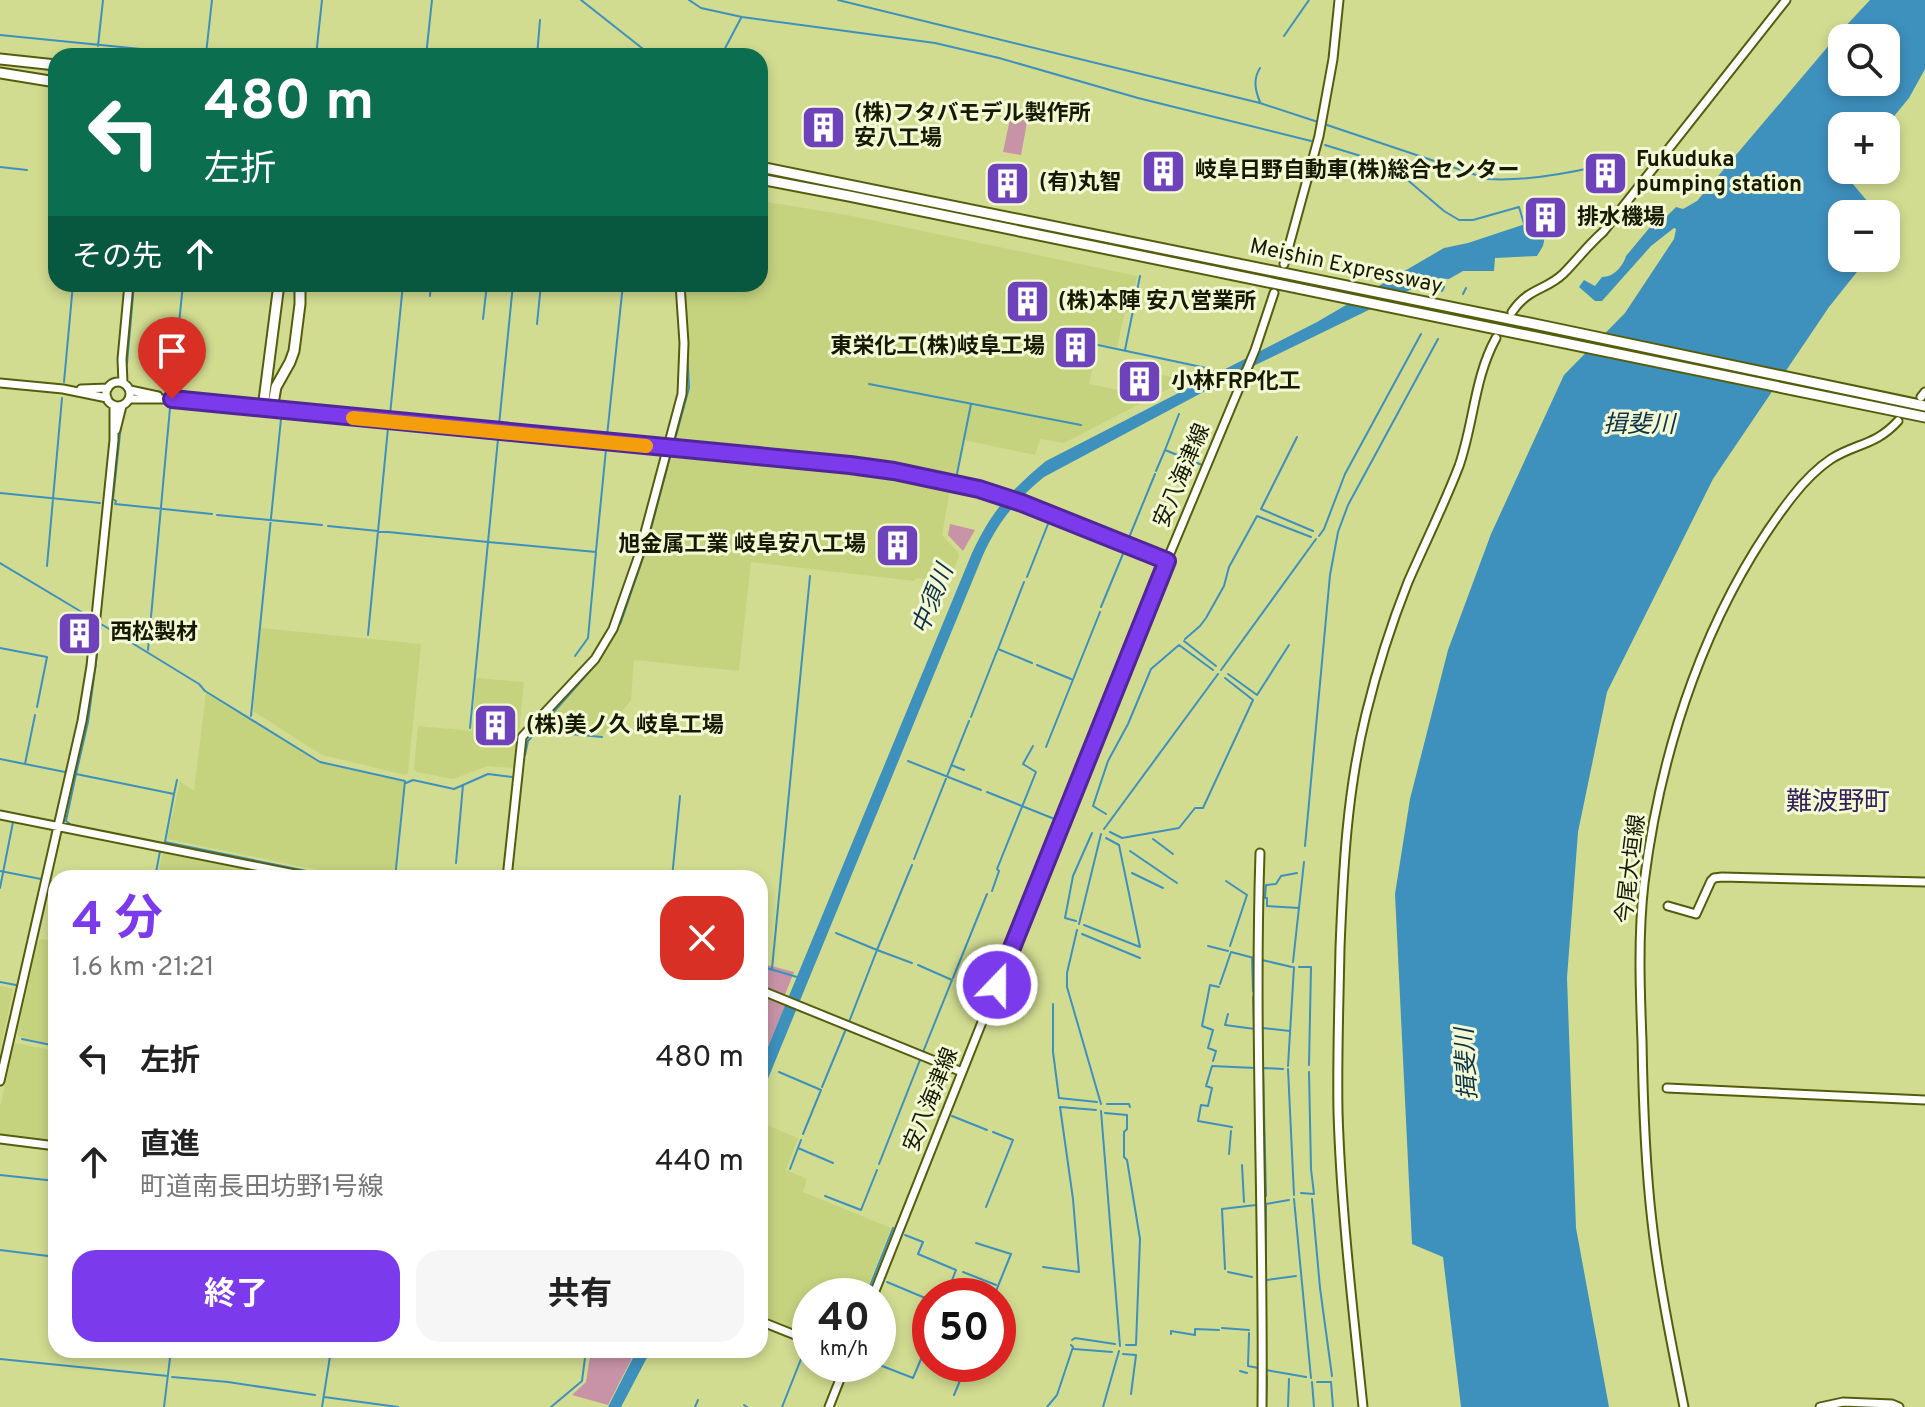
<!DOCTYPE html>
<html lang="ja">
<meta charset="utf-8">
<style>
body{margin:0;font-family:Overpass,"Noto Sans JP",sans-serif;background:#f6f6f6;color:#222;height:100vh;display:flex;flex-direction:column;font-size:30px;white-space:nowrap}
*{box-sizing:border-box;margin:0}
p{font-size:26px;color:#767676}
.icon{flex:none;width:44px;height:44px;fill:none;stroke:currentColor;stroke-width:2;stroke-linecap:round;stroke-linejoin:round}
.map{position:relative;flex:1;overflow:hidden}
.details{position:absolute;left:48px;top:870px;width:720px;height:488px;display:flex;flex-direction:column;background:#fff;border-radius:24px;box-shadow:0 4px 12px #0003}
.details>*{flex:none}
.hud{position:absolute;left:48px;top:48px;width:720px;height:244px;border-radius:24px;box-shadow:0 4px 12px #0003;background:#0b6e4f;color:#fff;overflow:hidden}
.controls{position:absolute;left:1828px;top:24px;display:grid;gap:16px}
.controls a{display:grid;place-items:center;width:72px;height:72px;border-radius:16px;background:#fff;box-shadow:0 4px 12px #0003;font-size:40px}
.speed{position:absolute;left:792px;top:1278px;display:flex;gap:16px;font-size:40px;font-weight:700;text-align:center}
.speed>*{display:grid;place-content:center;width:104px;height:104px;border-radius:50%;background:#fff;box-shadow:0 4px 12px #0003;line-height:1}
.speed small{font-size:20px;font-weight:400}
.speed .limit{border:12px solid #d22;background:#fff;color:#111}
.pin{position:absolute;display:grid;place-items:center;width:68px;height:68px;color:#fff;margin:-82px -34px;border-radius:50% 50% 50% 0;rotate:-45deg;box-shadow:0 0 8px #0007}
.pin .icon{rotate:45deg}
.me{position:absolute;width:88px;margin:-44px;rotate:22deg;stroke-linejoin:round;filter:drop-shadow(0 0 6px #0008)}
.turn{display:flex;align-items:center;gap:28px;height:168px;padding:0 24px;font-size:36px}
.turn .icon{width:104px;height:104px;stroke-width:2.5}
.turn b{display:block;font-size:56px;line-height:68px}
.then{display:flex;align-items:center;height:76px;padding:0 24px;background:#0003;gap:16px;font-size:30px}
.round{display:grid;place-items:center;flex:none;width:84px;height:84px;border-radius:24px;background:#f6f6f6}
.headline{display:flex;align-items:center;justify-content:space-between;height:136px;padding:0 24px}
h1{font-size:48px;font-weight:700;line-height:60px;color:#7c3aed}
.action{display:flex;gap:16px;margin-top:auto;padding:16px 24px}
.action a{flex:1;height:92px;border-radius:24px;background:#7c3aed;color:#fff;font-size:32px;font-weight:700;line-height:92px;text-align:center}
.action a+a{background:#f6f6f6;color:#222}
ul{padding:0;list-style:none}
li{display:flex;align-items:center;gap:24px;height:104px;padding:0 24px}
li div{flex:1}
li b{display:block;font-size:30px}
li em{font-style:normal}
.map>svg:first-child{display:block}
.built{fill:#c5d27e}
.green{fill:#c893a6}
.water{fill:#3e90bd;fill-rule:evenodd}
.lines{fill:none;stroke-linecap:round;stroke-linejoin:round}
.stream{stroke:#3e90bd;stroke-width:2}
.secondary-casing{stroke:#555d0d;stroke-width:11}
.highway-casing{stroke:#555d0d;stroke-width:13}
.secondary{stroke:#fff;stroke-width:7}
.highway{stroke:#fff;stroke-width:9}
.route-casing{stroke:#51269a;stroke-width:20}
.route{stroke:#7c3aed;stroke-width:14}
.slow{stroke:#f59e0b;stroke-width:14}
.labels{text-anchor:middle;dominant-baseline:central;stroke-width:6;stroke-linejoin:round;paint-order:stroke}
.poi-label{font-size:22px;font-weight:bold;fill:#161a00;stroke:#f3f9d4;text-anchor:start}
.street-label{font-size:22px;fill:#161a00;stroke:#f3f9d4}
.water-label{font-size:24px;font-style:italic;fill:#0d3245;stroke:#f3f9d4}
.quarter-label{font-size:26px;fill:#34205a;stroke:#f3f9d4}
</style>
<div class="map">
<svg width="1925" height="1407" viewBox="0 0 1925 1407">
<rect width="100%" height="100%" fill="#d1dc91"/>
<path class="built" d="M760 201 847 215 1137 276 1130 313 1125 312 1117 347 1097 344 1089 384 1119 390 1124 367 1186 380 1064 443 1040 439 1035 455 964 440 957 474 950 490 942 535 958 552 959 556 950 579 946 581 917 578 914 581 751 562 739 671 634 660 631 700 603 736 535 729 596 662 643 552 686 387 683 284H760Z
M261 628 421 644 408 773 406 775 322 755 253 711Z
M476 678 524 682 516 764 514 768 488 766 453 779 417 772 414 769 418 726 472 731Z
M206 693 320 763 404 782 394 878H357L167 839 180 781 194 791Z
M163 852 293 878H157Z
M42 939 56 942V1045L19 1037 17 1034 38 941Z
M0 986 13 989 0 1053Z
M15 1043 56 1051V1141L0 1134V1107Z
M762 1123 798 1138 786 1170 807 1179 803 1192 891 1228 864 1296H810V1335L760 1315V1124Z"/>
<path class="green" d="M1011 114 1028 117 1021 155 1003 152Z
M950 524 975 530 963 551 948 535Z
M760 963 794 972 784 997 760 987Z
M760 996 785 1006 760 1065Z
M591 1350H636L608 1405 572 1395 586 1382Z"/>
<path class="water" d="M1870 0H1925V69L1909 98 1886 126H1842V170H1852L1847 177 1868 202 1871 214H1842V258H1868L1829 307 1713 479 1607 692 1578 832 1567 978 1576 1228 1609 1407H1461L1443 1257 1412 1244 1395 894 1410 799 1448 650 1491 534 1564 375 1625 313 1674 239 1676 229 1674 228 1651 246 1602 301H1595L1579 287 1584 280 1595 286 1602 277C1614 277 1623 266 1626 256L1656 220 1665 218 1676 207 1683 209 1697 201 1842 30ZM1842 38H1886V82H1842Z
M1528 223 1545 236 1543 246 1537 256 1495 258 1494 271H1463L1449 279 1435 278 1420 285 1237 374 1044 477C1016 500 998 522 983 555L760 1098V1066L972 553C992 510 1010 491 1046 461L1317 322 1444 248 1468 243Z
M637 1350H651L621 1407H608Z"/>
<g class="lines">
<path class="stream" d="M581 0 652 56
M689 0 701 8 742 17 935 43 999 58 1138 98 1311 141
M838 0 1260 103 1318 122
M0 35 151 50 195 52 216 56
M1284 36 1309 0
M98 46 103 0
M206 54 212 0
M316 56 322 0
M426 56 432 0
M537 56 540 20
M721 56 741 18
M1260 102C1255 90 1253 79 1260 68
M1327 125 1488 179C1520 181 1564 174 1595 167
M1325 145 1390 165 1444 211 1459 220H1473L1519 207 1525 227
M0 167 27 170
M1624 173 1626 175
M1442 291 1444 287
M1463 294 1466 288
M430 296 431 284
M483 319 487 284
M537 324 541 284
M1098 345 1211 369 1215 375
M1125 350 1140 276
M127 364 134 284
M64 382 73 284
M869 384 1081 425
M172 392 183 284
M1179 414 1165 450 1202 465
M390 415 403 284
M121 425 113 499 116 501 115 504 212 514
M499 425 513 284
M607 436 623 284
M1297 437 1261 509 1313 531
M498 439 488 542 596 552 588 638 575 656
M674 443 689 388 684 284
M1156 471 1165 450
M957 474 971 404
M0 493 100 503
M217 515 322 525
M328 526 488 542 470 728
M1319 536 1324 529 1345 474 1421 334
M1128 540 1155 474
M596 551 606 449
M0 563 90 617
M47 566 62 398
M1027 577 1050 519
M1024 582 998 649 1032 663
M1101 607 1125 549
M368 635 388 428
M1185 639 1200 626 1206 618 1224 586 1229 567 1257 516 1311 537
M1184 641 1216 666
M0 648 47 657 37 707
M148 650 170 408
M1037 665 1071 679
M1221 670 1316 539
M1228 674 1257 695 1289 645
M251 716 281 419
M971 717 997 651
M539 731 602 737
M1046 747 1100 612
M525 755 528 741 598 662 621 622 644 555 671 453
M0 759 65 772
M908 761 981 790
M25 764 35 715
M951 765 964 770
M76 774 88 722 101 624 199 684 205 691 320 762 405 781 395 878
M406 783 413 780 454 789 488 774 512 777
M987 792 1057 820
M174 794 177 780
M1106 814 1093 806 1108 761 1128 724 1151 669 1179 645 1213 670
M70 824 66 821 76 774 174 794 165 842 341 878
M1104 829 1218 674
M1110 832 1122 838 1179 828 1195 808H1203L1253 700 1225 678
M1153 839 1173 854
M1305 846 1330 575 1338 532 1348 505 1438 339
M1130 851 1177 883
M914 859 969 721
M456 863 463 785
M912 865 877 950 912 963
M0 871 41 879
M1132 873 1163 888
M1297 873 1281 876 1276 884 1266 885 1265 898H1267V906L1299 908
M155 878 160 851
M672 878 680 796
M52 881 56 882
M1226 881 1247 895 1230 946
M0 888 13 822
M992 891 999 871 997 869 1036 772 1023 764 1033 746
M1076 921 1065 918 1073 876 1092 833
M1079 924 1101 834
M1084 925 1140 947 1119 845 1106 838
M1077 930 1067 973V987L1101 1104
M836 933 877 950 849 1022
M1082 934 1140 958
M1208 946 1228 951
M1252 957 1253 991
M1293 962 1304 862
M918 965 952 980 923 1052
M760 966 797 977
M1299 967H1311L1309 1065
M772 969 810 576
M953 978 987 894
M0 982 16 985
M1220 984 1231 952 1254 958
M1262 993V960L1292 967
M1253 997 1255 1051
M1262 998V1028L1290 1031
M1053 1004V1052L1059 1098 1097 1102
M1228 1014 1225 1025 1255 1029
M1262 1028 1263 1062
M22 1039 56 1046
M1213 1061 1216 1051 1208 1048 1213 1030 1202 1026 1210 985 1219 987
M1288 1066 1294 967
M1288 1069 1294 1195
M779 1072 821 1090 803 1134
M822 1087 846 1029
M1107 1104H1129L1130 1107
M1101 1111 1120 1346
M1105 1113 1127 1115V1129L1124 1132V1157L1127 1160 1140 1239 1136 1345H1126
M952 1116 987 1130
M1232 1127 1198 1121 1201 1105 1208 1106 1212 1088 1206 1086 1212 1066 1255 1068V1070
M798 1148 833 1163
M1229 1154 1231 1131
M879 1164 920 1060
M1242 1165 1244 1202
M790 1169 801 1140
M0 1175 56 1181
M1301 1193 1314 1194 1311 1169 1309 1072
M825 1196 861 1210 877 1170
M1266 1196 1263 1068 1283 1069
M1294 1199 1311 1378
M1312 1199 1320 1288 1332 1376
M1289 1200 1266 1204V1370L1306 1377
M986 1207 1013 1140 993 1132
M905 1235 923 1242 918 1254 956 1270 946 1296
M976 1243 1011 1254 994 1296
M0 1250 56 1257
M1043 1267 1079 1272 1073 1199 1060 1107 1096 1110
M1225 1269 1222 1209 1256 1205
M963 1272 996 1285
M1228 1272 1252 1277
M1258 1273V1259
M1267 1280 1296 1276
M887 1282 930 1300
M958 1284 991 1296
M866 1296 893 1228
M760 1317 765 1319
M783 1326 810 1337
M1222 1328 1249 1330
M1249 1333 1248 1366 1258 1368V1334
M1171 1334V1331L1195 1335V1329L1219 1330
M1072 1340 1075 1338 1115 1344
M1074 1349 1112 1352
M1123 1354 1136 1355 1131 1394
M0 1359 168 1376
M877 1364 913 1378 930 1338
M1240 1371 1247 1373
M172 1377 228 1382 315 1395
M1312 1382 1314 1407
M1317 1382H1331L1333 1407
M954 1395 967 1364
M324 1397 398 1407
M744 1405 747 1407
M164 1407 171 1350
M322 1407 331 1350
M551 1407 582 1381 586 1350
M695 1407 698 1400
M782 1407 807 1344
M1047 1407 1057 1395 1073 1347 1071 1345
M1103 1407 1119 1351
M1258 1407V1378
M1266 1407 1267 1376
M1288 1407 1289 1379"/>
<defs>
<path id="secondary" d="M1284 264 1319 136 1333 59 1339 0
M1512 312C1529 287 1545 291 1563 274 1577 260 1588 245 1603 232L1786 0
M106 394a12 12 0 1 1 24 0a12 12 0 1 1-24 0Z
M0 383 63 389 107 398
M123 383 122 359 129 284
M81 389 108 388
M130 390 158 396
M1921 397 1925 392
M130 399H172L850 465 894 471 979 489 1022 503 1167 561
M116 430 122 406
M0 815 315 878
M1260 853C1254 1038 1264 1222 1262 1407
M507 878 522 737 595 659 613 629 639 555 682 394 684 343 680 284
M1668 906 1696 914 1711 881 1714 878 1722 877 1925 882
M760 990 962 1072
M0 1081 82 721 91 666 114 440V405
M1667 1088 1925 1100
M0 1139 56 1146
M873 1296 1140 625 1255 350 1274 293
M760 1321 810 1341
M829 1407 846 1364
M1363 1407C1353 1309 1341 1210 1338 1112 1337 1057 1339 1003 1340 948 1343 870 1347 791 1366 714 1377 669 1391 625 1408 582 1425 543 1444 505 1459 466 1474 423 1474 378 1496 338
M1684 1407C1672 1346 1659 1284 1652 1222 1645 1162 1643 1101 1642 1041 1640 989 1638 935 1644 883 1661 747 1707 607 1792 497 1803 483 1816 469 1831 459 1856 443 1875 446 1898 421
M1820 1407 1843 1402 1892 1404 1899 1407"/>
<path id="highway" d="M0 59 56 65
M0 73 56 82
M760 167 1544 326 1925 406
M760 179 849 196 1925 417
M263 408 279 284
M272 409 276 387 290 362 294 351 300 304V284"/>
</defs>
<use href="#secondary" class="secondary-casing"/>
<use href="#highway" class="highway-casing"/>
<use href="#secondary" class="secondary"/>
<use href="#highway" class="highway"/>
</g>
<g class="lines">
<defs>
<path id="route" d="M172 399 850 465 894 471 979 489 1022 503 1167 561 997 985"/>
</defs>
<use href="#route" class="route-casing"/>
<use href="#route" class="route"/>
<path class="slow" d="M353 418 646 446"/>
</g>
<defs>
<symbol id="building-square" viewBox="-11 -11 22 22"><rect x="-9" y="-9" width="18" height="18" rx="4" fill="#6d42ba" stroke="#f3f9d4"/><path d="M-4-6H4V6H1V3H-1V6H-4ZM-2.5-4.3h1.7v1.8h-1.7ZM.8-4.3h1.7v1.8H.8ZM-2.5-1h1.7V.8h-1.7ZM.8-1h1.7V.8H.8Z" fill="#fff"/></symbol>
</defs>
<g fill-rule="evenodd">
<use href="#building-square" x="798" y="102" width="51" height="51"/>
<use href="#building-square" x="1138" y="146" width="51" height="51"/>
<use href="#building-square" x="1580" y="148" width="51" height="51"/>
<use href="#building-square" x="982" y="158" width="51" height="51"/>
<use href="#building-square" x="1520" y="192" width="51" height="51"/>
<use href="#building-square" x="1002" y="276" width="51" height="51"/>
<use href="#building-square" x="1050" y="322" width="51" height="51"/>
<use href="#building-square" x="1114" y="356" width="51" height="51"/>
<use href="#building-square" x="872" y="520" width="51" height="51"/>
<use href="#building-square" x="54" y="608" width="51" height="51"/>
<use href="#building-square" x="470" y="700" width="51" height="51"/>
</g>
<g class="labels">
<g class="poi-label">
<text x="854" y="114">(株)フタバモデル製作所<tspan x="854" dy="25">安八工場</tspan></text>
<text x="1636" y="160">Fukuduka<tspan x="1636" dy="25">pumping station</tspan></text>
<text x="1195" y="171">岐阜日野自動車(株)総合センター</text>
<text x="1039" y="183">(有)丸智</text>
<text x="1577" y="218">排水機場</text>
<text x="1058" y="302">(株)本陣 安八営業所</text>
<text x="1045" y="347" text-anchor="end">東栄化工(株)岐阜工場</text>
<text x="1171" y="382">小林FRP化工</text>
<text x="866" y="545" text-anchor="end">旭金属工業 岐阜安八工場</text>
<text x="110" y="633">西松製材</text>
<text x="526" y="726">(株)美ノ久 岐阜工場</text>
</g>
<g class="street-label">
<text transform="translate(1346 267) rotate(12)">Meishin Expressway</text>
<text transform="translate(1183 476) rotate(-67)">安八海津線</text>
<text transform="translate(1632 869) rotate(-83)">今尾大垣線</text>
<text transform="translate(932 1100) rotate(-68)">安八海津線</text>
</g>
<g class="water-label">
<text x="1639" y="426">揖斐川</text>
<text transform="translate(934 600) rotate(-68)">中須川</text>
<text transform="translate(1468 1064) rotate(-93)">揖斐川</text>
</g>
<g class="quarter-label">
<text x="1838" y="803">難波野町</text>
</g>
</g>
</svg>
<div class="controls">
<a><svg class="icon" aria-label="search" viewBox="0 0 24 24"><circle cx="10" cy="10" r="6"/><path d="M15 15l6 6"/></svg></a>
<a>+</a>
<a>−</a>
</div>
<div class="speed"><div>40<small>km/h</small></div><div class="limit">50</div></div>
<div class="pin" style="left:172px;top:399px;background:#d93025"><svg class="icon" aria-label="arrive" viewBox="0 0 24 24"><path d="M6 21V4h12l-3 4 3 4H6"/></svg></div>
<svg class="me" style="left:997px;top:985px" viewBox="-20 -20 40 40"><circle r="17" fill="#7c3aed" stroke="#fff" stroke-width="3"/><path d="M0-11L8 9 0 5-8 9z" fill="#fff"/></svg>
<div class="hud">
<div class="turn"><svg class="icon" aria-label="left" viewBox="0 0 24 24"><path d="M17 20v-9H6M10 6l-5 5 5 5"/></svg><div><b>480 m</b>左折</div></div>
<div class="then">その先<svg class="icon" aria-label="ahead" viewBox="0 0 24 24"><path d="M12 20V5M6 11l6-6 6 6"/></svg></div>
</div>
<section class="details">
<div class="headline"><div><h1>4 分</h1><p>1.6 km · 21:21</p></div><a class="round" style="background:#d93025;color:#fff"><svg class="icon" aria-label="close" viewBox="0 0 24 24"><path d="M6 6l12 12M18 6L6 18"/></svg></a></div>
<ul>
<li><svg class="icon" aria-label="left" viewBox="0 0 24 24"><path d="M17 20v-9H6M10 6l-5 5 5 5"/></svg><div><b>左折</b></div><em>480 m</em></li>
<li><svg class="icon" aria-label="ahead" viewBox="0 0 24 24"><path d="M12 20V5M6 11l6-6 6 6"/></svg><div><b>直進</b><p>町道南長田坊野1号線</p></div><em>440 m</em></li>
</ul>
<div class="action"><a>終了</a><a>共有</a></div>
</section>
</div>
